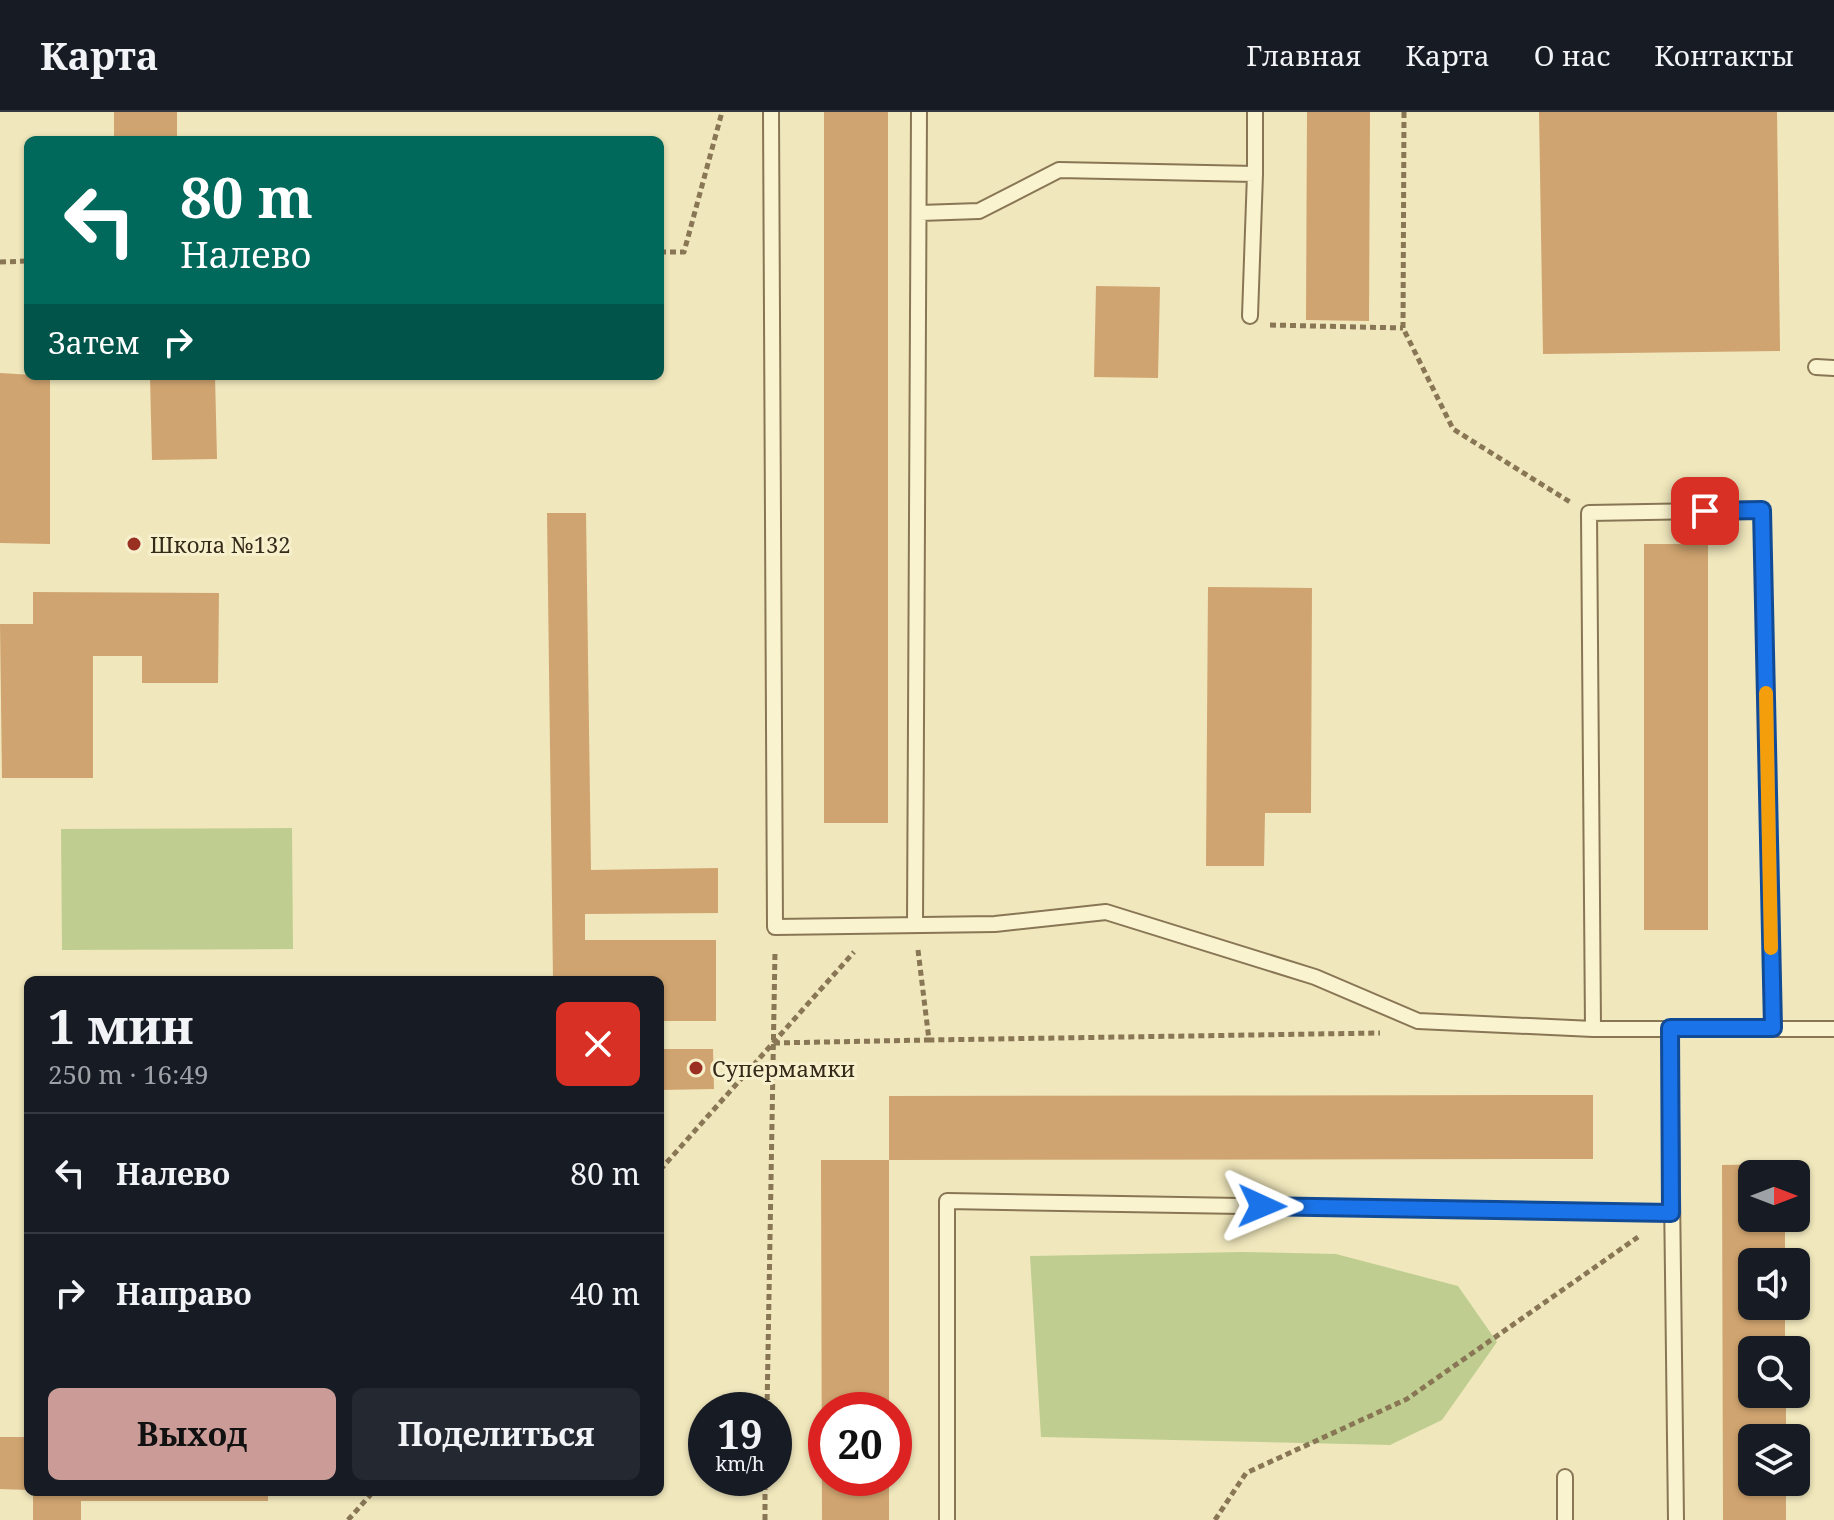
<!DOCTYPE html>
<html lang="ru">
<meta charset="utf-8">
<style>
body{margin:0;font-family:"Noto Serif",serif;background:#242831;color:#f1f3f6;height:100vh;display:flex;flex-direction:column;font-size:30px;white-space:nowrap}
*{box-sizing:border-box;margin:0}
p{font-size:26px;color:#9ea1a6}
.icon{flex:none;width:44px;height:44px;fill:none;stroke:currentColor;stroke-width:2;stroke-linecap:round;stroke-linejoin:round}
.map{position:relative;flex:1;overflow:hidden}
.panel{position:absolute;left:24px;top:864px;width:640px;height:520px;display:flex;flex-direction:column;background:#171b24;border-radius:12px;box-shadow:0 2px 6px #0004}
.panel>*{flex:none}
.guide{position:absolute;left:24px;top:24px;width:640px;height:244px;border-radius:12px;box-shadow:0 2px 6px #0004;background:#00695c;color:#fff;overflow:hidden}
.needle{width:52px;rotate:90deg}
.tools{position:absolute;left:1738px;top:1048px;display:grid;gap:16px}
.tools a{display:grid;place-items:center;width:72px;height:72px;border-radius:12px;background:#171b24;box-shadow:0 2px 6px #0004;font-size:40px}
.speed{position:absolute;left:688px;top:1280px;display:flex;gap:16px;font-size:40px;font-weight:700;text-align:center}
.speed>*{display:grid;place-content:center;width:104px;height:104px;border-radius:50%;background:#171b24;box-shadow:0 2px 6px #0004;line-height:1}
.speed small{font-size:20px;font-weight:400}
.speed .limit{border:12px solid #d22;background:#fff;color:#111}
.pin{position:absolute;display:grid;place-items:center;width:68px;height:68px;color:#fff;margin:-34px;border-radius:16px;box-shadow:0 4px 12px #0006}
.me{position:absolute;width:88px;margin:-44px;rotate:91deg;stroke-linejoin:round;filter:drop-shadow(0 0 6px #0008)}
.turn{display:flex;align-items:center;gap:28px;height:168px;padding:0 24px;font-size:36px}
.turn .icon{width:104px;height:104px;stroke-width:2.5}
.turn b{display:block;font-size:56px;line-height:68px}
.then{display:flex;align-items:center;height:76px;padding:0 24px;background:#0003;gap:16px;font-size:30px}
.round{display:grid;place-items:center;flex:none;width:84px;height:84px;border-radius:12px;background:#242831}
.headline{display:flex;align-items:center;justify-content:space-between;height:136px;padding:0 24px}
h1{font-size:48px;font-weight:700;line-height:60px}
.cta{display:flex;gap:16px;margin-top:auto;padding:16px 24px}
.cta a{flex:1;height:92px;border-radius:12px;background:#ca9b97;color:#111;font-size:32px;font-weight:700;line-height:92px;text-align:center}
.cta a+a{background:#242831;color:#f1f3f6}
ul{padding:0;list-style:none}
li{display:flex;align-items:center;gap:24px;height:120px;padding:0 24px;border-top:2px solid #363941}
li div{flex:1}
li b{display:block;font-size:30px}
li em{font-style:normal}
header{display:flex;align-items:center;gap:48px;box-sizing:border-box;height:112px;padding:0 40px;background:#171b24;border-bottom:2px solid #363941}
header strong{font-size:38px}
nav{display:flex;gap:44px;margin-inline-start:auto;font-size:28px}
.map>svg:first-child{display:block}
.green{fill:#bfce90}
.building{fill:#d0a470}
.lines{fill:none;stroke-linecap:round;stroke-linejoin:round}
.service-casing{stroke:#887655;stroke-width:18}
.path{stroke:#887655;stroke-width:5;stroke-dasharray:6 4;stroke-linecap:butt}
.service{stroke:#faf3cf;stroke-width:14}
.route-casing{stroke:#114b97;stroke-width:20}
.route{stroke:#1a73e8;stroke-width:14}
.slow{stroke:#f59e0b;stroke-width:14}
.poi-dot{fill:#9a3022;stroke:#f7f0cc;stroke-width:3}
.labels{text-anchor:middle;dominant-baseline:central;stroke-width:6;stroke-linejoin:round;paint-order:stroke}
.poi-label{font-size:22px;fill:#362b1b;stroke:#f7f0cc;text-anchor:start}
</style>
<header>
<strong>Карта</strong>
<nav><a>Главная</a><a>Карта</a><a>О нас</a><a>Контакты</a></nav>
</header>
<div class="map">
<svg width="1834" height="1408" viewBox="0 0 1834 1408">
<rect width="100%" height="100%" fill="#f0e7bc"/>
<path class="green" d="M292 716 293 837 62 838 61 717Z
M1243 1140 1336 1142 1458 1174 1497 1230 1442 1308 1390 1333 1041 1325 1030 1144Z"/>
<path class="building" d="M114 0H177V28H114Z
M824 0H888V711H824Z
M1307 0H1370L1369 209 1306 208Z
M1539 0H1777L1780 239 1543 242Z
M1096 174 1160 175 1158 266 1094 265Z
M0 261 50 264V432L0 431Z
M150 264H215L217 347 152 348Z
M547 401H586L591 758 718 756V801L585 802V828H716V909H660V868H553Z
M1644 432H1708V818H1644Z
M1208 475 1312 476 1311 701H1265L1264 754H1206Z
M33 480 219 481 218 571H142V544H93V666H2L0 512H33Z
M660 937H713L714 977 660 978Z
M1593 983V1047L889 1048V984Z
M821 1048H889V1298H826V1366H889V1408H822Z
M1785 1052V1062H1752V1106H1785V1150H1752V1194H1785V1238H1752V1282H1786V1326H1752V1370H1786V1408H1723L1722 1053Z
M0 1325H28V1378L0 1377Z
M33 1380H268V1389H81V1408H33Z"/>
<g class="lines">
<defs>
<path id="service" d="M771 0 775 815 995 812 1106 800 1315 865 1418 909 1593 917
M920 101 979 99 1059 58 1255 62V0
M1250 204 1255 62
M1816 255 1834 256
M915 812 919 0
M1670 916 1676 1408
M1773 916 1762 398 1589 401 1593 917H1834
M1565 1365V1408
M947 1408V1089L1671 1101"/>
</defs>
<use href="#service" class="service-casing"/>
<path class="path" d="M1404 0 1403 216 1453 317 1570 390
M660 140H684L722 0
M0 150 28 149
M1270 213 1403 216
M918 838 929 928 1380 921
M774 931 929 928
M660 1058 854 840
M767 1298 775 839
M348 1408 373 1380
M765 1408V1366
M1215 1408 1246 1361 1407 1287 1638 1125"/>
<use href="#service" class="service"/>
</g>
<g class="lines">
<defs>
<path id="route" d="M1262 1094 1671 1101 1670 916H1773L1762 398 1705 399"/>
</defs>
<use href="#route" class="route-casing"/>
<use href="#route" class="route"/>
<path class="slow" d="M1766 581 1771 836"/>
</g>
<g class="poi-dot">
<circle cx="134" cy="432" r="8"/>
<circle cx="696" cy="956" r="8"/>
</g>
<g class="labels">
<g class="poi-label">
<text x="150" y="432">Школа №132</text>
<text x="712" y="956">Супермамки</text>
</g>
</g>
</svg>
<div class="tools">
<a><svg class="needle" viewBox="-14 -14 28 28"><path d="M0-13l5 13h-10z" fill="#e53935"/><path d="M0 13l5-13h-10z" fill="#9ea1a6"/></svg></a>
<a><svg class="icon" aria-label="sound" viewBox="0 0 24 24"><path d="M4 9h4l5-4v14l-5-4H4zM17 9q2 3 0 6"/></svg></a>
<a><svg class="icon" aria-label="search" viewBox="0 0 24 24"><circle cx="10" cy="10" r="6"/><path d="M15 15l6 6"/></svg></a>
<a><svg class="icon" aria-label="layers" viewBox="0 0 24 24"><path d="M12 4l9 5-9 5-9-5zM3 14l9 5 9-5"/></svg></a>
</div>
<div class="speed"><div>19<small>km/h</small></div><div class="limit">20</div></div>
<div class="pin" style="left:1705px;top:399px;background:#d93025"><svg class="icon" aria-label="arrive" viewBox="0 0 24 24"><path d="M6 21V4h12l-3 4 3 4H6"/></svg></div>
<svg class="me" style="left:1262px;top:1094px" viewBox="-20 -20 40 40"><path d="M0-17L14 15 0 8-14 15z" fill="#1a73e8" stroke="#fff" stroke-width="4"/></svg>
<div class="guide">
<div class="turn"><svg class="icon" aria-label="left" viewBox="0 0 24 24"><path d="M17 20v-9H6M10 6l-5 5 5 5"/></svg><div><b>80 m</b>Налево</div></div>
<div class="then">Затем<svg class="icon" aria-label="right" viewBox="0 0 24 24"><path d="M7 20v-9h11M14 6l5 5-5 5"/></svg></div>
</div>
<section class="panel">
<div class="headline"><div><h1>1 мин</h1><p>250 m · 16:49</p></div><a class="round" style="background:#d93025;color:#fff"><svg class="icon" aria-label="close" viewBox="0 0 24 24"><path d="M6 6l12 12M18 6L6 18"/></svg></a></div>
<ul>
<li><svg class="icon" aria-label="left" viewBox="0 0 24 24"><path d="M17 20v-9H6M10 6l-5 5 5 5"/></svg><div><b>Налево</b></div><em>80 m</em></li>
<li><svg class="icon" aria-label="right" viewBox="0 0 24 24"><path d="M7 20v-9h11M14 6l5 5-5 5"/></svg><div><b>Направо</b></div><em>40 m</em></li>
</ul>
<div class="cta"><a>Выход</a><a>Поделиться</a></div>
</section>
</div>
